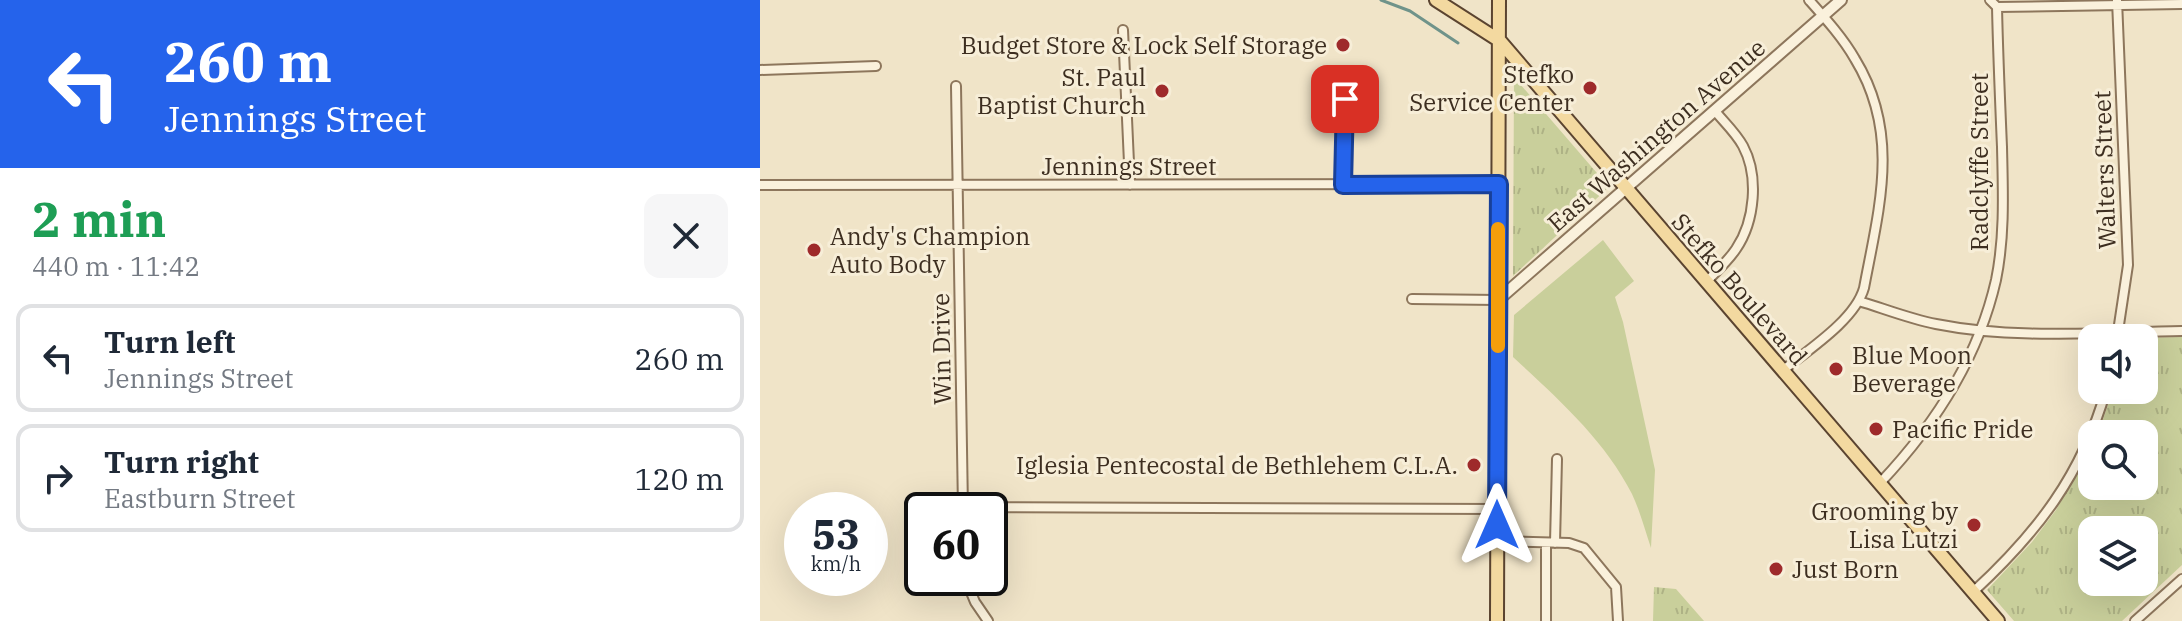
<!DOCTYPE html>
<meta charset="utf-8">
<style>
body{margin:0;font-family:"IBM Plex Serif",serif;background:#f6f6f7;color:#1f2937;height:100vh;display:flex;flex-direction:column;font-size:30px;white-space:nowrap}
*{box-sizing:border-box;margin:0}
p{font-size:26px;color:#747a83}
.icon{flex:none;width:44px;height:44px;fill:none;stroke:currentColor;stroke-width:2;stroke-linecap:round;stroke-linejoin:round}
.map{position:relative;flex:1;overflow:hidden}
.drawer{display:flex;flex-direction:column;background:#fff;width:760px}
.drawer>*{flex:none}
.banner{background:#2563eb;color:#fff;overflow:hidden}
.fabs{position:absolute;left:1318px;top:324px;display:grid;gap:16px}
.fabs a{display:grid;place-items:center;width:80px;height:80px;border-radius:16px;background:#fff;box-shadow:0 8px 32px #0002;font-size:40px}
.speed{position:absolute;left:24px;top:492px;display:flex;gap:16px;font-size:40px;font-weight:700;text-align:center}
.speed>*{display:grid;place-content:center;width:104px;height:104px;border-radius:50%;background:#fff;box-shadow:0 8px 32px #0002;line-height:1}
.speed small{font-size:20px;font-weight:400}
.speed .limit{border:4px solid #111;border-radius:12px;background:#fff;color:#111}
.pin{position:absolute;display:grid;place-items:center;width:68px;height:68px;color:#fff;margin:-34px;border-radius:16px;box-shadow:0 4px 12px #0006}
.me{position:absolute;width:88px;margin:-44px;rotate:0deg;stroke-linejoin:round;filter:drop-shadow(0 0 6px #0008)}
.turn{display:flex;align-items:center;gap:28px;height:168px;padding:0 32px;font-size:36px}
.turn .icon{width:104px;height:104px;stroke-width:2.5}
.turn b{display:block;font-size:56px;line-height:68px}
.round{display:grid;place-items:center;flex:none;width:84px;height:84px;border-radius:16px;background:#f6f6f7}
.overview{display:flex;align-items:center;justify-content:space-between;height:136px;padding:0 32px}
h1{font-size:48px;font-weight:700;line-height:60px;color:#1e9e55}
ul{padding:0;list-style:none}
li{display:flex;align-items:center;gap:24px;height:108px;margin:0 16px 12px;padding:0 16px;border:4px solid #e0e1e3;border-radius:16px}
li div{flex:1}
li b{display:block;font-size:30px}
li em{font-style:normal}
main{display:flex;flex:1;min-height:0}
.map>svg:first-child{display:block}
.grass{fill:#c9cf9b}
.park{fill:url(#park-tufts);fill-rule:evenodd}
.lines{fill:none;stroke-linecap:round;stroke-linejoin:round}
.stream{stroke:#6f938a;stroke-width:3}
.minor-casing{stroke:#8d765c;stroke-width:12}
.tertiary-casing{stroke:#8d765c;stroke-width:14}
.primary-casing{stroke:#5b4430;stroke-width:16}
.minor{stroke:#faf1dc;stroke-width:8}
.tertiary{stroke:#faf1dc;stroke-width:10}
.primary{stroke:#f3d9a0;stroke-width:12}
.route-casing{stroke:#184099;stroke-width:20}
.route{stroke:#2563eb;stroke-width:14}
.slow{stroke:#f59e0b;stroke-width:14}
.poi-dot{fill:#9e2a2b;stroke:#f7eed8;stroke-width:3}
.labels{text-anchor:middle;dominant-baseline:central;stroke-width:6;stroke-linejoin:round;paint-order:stroke}
.poi-label{font-size:24px;fill:#3d2e20;stroke:#f7eed8;text-anchor:end}
.street-label{font-size:24px;fill:#3d2e20;stroke:#f7eed8}
</style>
<main>
<section class="drawer">
<div class="banner">
<div class="turn"><svg class="icon" aria-label="left" viewBox="0 0 24 24"><path d="M17 20v-9H6M10 6l-5 5 5 5"/></svg><div><b>260 m</b>Jennings Street</div></div>
</div>
<div class="overview"><div><h1>2 min</h1><p>440 m · 11:42</p></div><a class="round"><svg class="icon" aria-label="close" viewBox="0 0 24 24"><path d="M6 6l12 12M18 6L6 18"/></svg></a></div>
<ul>
<li><svg class="icon" aria-label="left" viewBox="0 0 24 24"><path d="M17 20v-9H6M10 6l-5 5 5 5"/></svg><div><b>Turn left</b><p>Jennings Street</p></div><em>260 m</em></li>
<li><svg class="icon" aria-label="right" viewBox="0 0 24 24"><path d="M7 20v-9h11M14 6l5 5-5 5"/></svg><div><b>Turn right</b><p>Eastburn Street</p></div><em>120 m</em></li>
</ul>
</section>
<div class="map">
<svg width="1422" height="621" viewBox="0 0 1422 621">
<defs>
<pattern id="park-tufts" width="24" height="20" patternUnits="userSpaceOnUse" patternTransform="scale(2)"><rect width="24" height="20" fill="#c9cf9b"/><path d="M3 7l-1-3M5 7V3M7 7l1-3M15 17l-1-3M17 17v-4M19 17l1-3" fill="none" stroke="#aeb285"/></pattern>
</defs>
<rect width="100%" height="100%" fill="#f0e4c8"/>
<path class="grass" d="M843 240 874 281 855 297 863 322 895 470 891 548C885 530 880 511 872 494 844 439 797 398 753 357L754 315Z"/>
<path class="park" d="M754 77 849 187 753 276Z
M1422 337V565L1362 621H1254L1227 590 1272 542 1296 510 1332 446V486H1384V434H1338L1353 390H1384V338H1365ZM1332 530H1384V582H1332Z
M894 587 916 589 944 621H893Z"/>
<g class="lines">
<path class="stream" d="M621 0 650 11 698 43"/>
<defs>
<path id="minor" d="M1357 0 1368 265 1357 338
M1237 7 1422 4
M363 30 370 185
M0 70 116 66
M196 86 203 509
M0 185 739 184
M583 185 585 99
M946 282C956 272 968 261 976 249 995 221 999 176 983 146 976 133 964 122 955 111
M652 299 738 300
M1099 301C1125 309 1150 319 1176 324 1256 340 1341 332 1422 331
M1022 371C1048 350 1095 320 1104 288 1119 208 1141 134 1095 59 1083 38 1065 18 1049 0
M1120 483C1174 426 1218 359 1236 280 1245 236 1243 191 1242 147 1240 100 1238 54 1237 7L1230 0
M203 507 737 509
M737 541 809 543 824 548 856 587 858 621
M795 543 797 459
M205 578 215 602 228 621
M1213 592C1277 533 1322 475 1346 390
M786 621V543
M1375 621 1422 579"/>
<path id="tertiary" d="M738 300 1081 0"/>
<path id="primary" d="M676 0 740 41 1238 621
M737 621 739 0"/>
</defs>
<use href="#minor" class="minor-casing"/>
<use href="#tertiary" class="tertiary-casing"/>
<use href="#primary" class="primary-casing"/>
<use href="#minor" class="minor"/>
<use href="#tertiary" class="tertiary"/>
<use href="#primary" class="primary"/>
</g>
<g class="lines">
<defs>
<path id="route" d="M585 99 583 185 739 184 737 525"/>
</defs>
<use href="#route" class="route-casing"/>
<use href="#route" class="route"/>
<path class="slow" d="M738 346V229"/>
</g>
<g class="poi-dot">
<circle cx="583" cy="45" r="8"/>
<circle cx="830" cy="88" r="8"/>
<circle cx="402" cy="91" r="8"/>
<circle cx="54" cy="250" r="8"/>
<circle cx="1076" cy="369" r="8"/>
<circle cx="1116" cy="429" r="8"/>
<circle cx="714" cy="465" r="8"/>
<circle cx="1214" cy="525" r="8"/>
<circle cx="1016" cy="569" r="8"/>
</g>
<g class="labels">
<g class="poi-label">
<text x="567" y="45">Budget Store &amp; Lock Self Storage</text>
<text x="814" y="74">Stefko<tspan x="814" dy="28">Service Center</tspan></text>
<text x="386" y="77">St. Paul<tspan x="386" dy="28">Baptist Church</tspan></text>
<text x="70" y="236" text-anchor="start">Andy's Champion<tspan x="70" dy="28">Auto Body</tspan></text>
<text x="1092" y="355" text-anchor="start">Blue Moon<tspan x="1092" dy="28">Beverage</tspan></text>
<text x="1132" y="429" text-anchor="start">Pacific Pride</text>
<text x="698" y="465">Iglesia Pentecostal de Bethlehem C.L.A.</text>
<text x="1198" y="511">Grooming by<tspan x="1198" dy="28">Lisa Lutzi</tspan></text>
<text x="1032" y="569" text-anchor="start">Just Born</text>
</g>
<g class="street-label">
<text transform="translate(896 135) rotate(-41)">East Washington Avenue</text>
<text transform="translate(1219 162) rotate(-90)">Radclyffe Street</text>
<text x="369" y="166">Jennings Street</text>
<text transform="translate(1344 170) rotate(-92)">Walters Street</text>
<text transform="translate(980 289) rotate(49)">Stefko Boulevard</text>
<text transform="translate(181 349) rotate(-91)">Win Drive</text>
</g>
</g>
</svg>
<div class="fabs">
<a><svg class="icon" aria-label="sound" viewBox="0 0 24 24"><path d="M4 9h4l5-4v14l-5-4H4zM17 9q2 3 0 6"/></svg></a>
<a><svg class="icon" aria-label="search" viewBox="0 0 24 24"><circle cx="10" cy="10" r="6"/><path d="M15 15l6 6"/></svg></a>
<a><svg class="icon" aria-label="layers" viewBox="0 0 24 24"><path d="M12 4l9 5-9 5-9-5zM3 14l9 5 9-5"/></svg></a>
</div>
<div class="speed"><div>53<small>km/h</small></div><div class="limit">60</div></div>
<div class="pin" style="left:585px;top:99px;background:#d93025"><svg class="icon" aria-label="arrive" viewBox="0 0 24 24"><path d="M6 21V4h12l-3 4 3 4H6"/></svg></div>
<svg class="me" style="left:737px;top:525px" viewBox="-20 -20 40 40"><path d="M0-17L14 15 0 8-14 15z" fill="#2563eb" stroke="#fff" stroke-width="4"/></svg>
</div>
</main>
